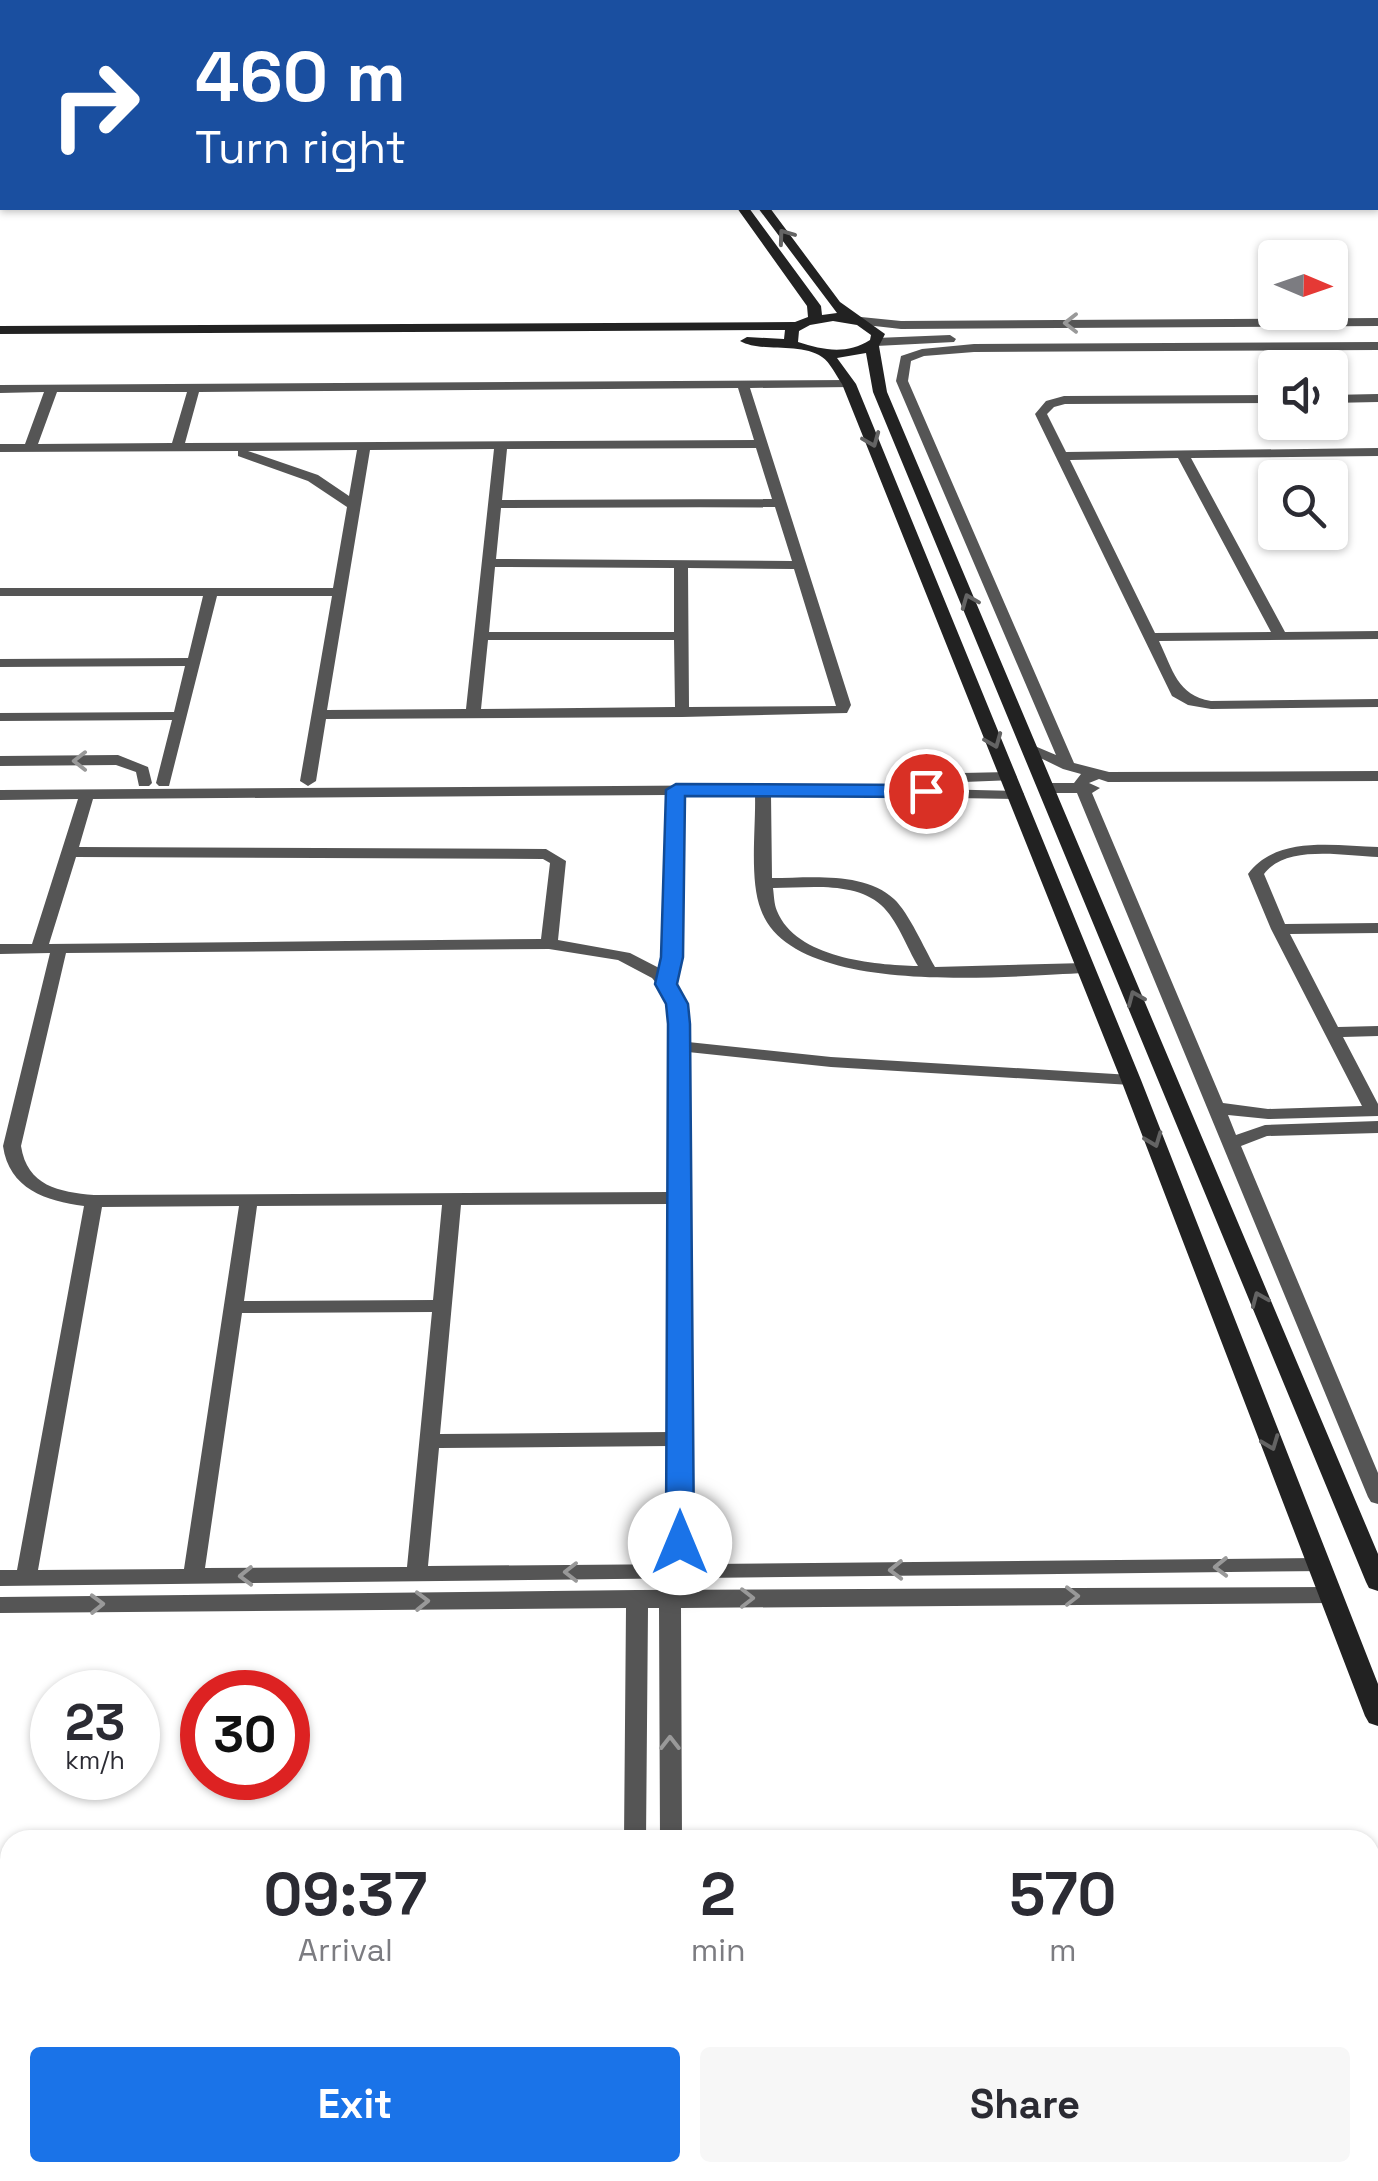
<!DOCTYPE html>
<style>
body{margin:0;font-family:"Space Grotesk",sans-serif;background:#f7f7f7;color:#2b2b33;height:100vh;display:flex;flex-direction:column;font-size:38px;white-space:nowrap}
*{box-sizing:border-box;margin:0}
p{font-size:32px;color:#7c7c81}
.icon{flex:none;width:55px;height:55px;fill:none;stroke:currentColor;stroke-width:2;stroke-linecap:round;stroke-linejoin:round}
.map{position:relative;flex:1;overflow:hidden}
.panel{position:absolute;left:0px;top:1830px;width:1380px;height:352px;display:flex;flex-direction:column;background:#fff;border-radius:30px 30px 0 0;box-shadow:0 2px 8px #0004}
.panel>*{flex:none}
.hud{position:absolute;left:0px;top:0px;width:1380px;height:210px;box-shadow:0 2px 8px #0004;background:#1a4fa0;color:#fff;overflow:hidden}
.needle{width:65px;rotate:92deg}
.tools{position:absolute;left:1258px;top:240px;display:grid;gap:20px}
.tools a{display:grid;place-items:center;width:90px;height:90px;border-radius:10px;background:#fff;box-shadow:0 2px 8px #0004;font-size:50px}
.speed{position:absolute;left:30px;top:1670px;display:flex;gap:20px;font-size:50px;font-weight:700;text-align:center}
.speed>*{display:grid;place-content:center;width:130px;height:130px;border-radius:50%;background:#fff;box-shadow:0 2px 8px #0004;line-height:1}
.speed small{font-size:25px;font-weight:400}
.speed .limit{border:15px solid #d22;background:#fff;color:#111}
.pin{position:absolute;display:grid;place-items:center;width:85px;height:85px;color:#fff;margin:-42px;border:5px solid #fff;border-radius:50%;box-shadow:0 2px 10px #0007}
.me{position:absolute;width:110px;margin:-55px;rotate:0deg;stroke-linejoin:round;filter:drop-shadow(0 0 8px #0008)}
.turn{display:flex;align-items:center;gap:35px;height:210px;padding:0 30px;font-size:45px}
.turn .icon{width:130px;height:130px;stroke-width:2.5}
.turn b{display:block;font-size:70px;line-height:85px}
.eta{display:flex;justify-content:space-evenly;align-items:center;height:170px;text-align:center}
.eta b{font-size:60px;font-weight:800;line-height:70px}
.action{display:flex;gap:20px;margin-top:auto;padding:20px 30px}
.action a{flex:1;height:115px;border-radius:10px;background:#1a73e8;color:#fff;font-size:40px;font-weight:800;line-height:115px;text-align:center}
.action a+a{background:#f7f7f7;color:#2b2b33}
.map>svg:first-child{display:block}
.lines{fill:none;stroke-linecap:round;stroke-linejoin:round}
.street{fill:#555;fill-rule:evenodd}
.secondary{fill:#222;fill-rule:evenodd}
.oneway{stroke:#646464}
.oneway2{stroke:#999}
.route{fill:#1a73e8;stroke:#114b97;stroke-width:2.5}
</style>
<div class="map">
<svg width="1378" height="2181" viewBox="0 0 1378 2181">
<rect width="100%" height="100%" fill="#fff"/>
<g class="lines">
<path class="street" d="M972 0H1009L1006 2H971Z
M1053 0H1075L1077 2H1056Z
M861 317 901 321 1378 318V326L901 329 857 324V318Z
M950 335 956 339 954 342 876 346 870 342 876 338Z
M1378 342V350L974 352 924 356 911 361 908 381 1074 763 1109 772 1378 771V781L1108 782 1099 779 1089 783 1100 788 1092 793 1223 1103 1268 1109 1362 1106 1271 929 1248 874C1276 835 1335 846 1378 847V857C1345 856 1286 844 1264 874L1285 924 1378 923V933L1290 934 1338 1027 1378 1026V1036L1343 1037 1378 1104V1116L1268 1119 1228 1115 1236 1135 1265 1125 1378 1121V1133L1267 1136 1241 1146 1378 1473V1504L1371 1502 1368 1497 1077 793H1048L1040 788 1048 783H1074L1081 774 1063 769 1022 749 1030 744 1056 755 896 381 901 356 922 349 974 344Z
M849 380 853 381V387L750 388 851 705 847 713 682 717 326 719 316 781 308 786 300 781 332 596H217L169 786H159L156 783 172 720 0 721V713L174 712 185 666 0 667V659L188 658 203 596H0V588H333L347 507 308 481 238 456V451L0 452V444H25L44 392 0 393V385ZM738 388 754 440 185 443 199 392ZM57 392H187L172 443 38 444ZM756 448 772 499 502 500 507 449ZM494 449 466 709 327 710 370 450ZM357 450 349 496 318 475 248 451ZM775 507 792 561 496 559 501 508ZM495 567 674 568V632H489ZM688 568 794 569 836 706 689 707ZM488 640H674L675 707 481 709Z
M1378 394V402L1330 403V395Z
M1275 395V403L1065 404 1054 407 1047 414 1066 452 1378 448V456L1191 458 1285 632 1378 631V639L1159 641C1173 670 1177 695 1211 701L1378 699V707L1211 709 1188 705 1172 696 1035 414 1046 401 1064 396ZM1178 458 1271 632 1155 633 1070 460Z
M118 755 148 767 152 783 149 786H139L136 772 116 765 0 766V756Z
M1009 772 1017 777 1014 780 914 784 906 779 914 774Z
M763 785 1021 791 1024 794 1016 799 771 795 772 878C810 878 864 871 894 899 909 913 924 948 935 967L1085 963 1093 968 1085 973C1009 976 793 999 761 910 749 879 756 828 755 795H683L680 957 675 983 685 1006 688 1042 831 1057 1131 1075 1140 1080 1131 1085 831 1067 688 1052 690 1541 709 1564 1318 1558 1325 1561 1328 1566 1325 1571 0 1586V1570H17L84 1206C46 1201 9 1189 3 1146L50 953 0 954V944H32L78 799 0 800V790ZM667 795 664 957 661 969 630 953 558 940 566 861 546 849 79 847 93 799ZM76 857 543 859 550 863 541 939 49 944ZM773 888C807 888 854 881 881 905 897 919 907 948 918 966 874 965 796 958 777 911 774 904 774 895 773 888ZM549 949 618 960 652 978 662 990 670 1021V1192L94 1195C59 1192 27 1186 21 1146L66 953ZM670 1204V1432L440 1434 461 1205ZM442 1205 433 1300 244 1301 257 1206ZM239 1206 184 1569 38 1570 102 1207ZM432 1312 407 1567 205 1568 242 1313ZM670 1446V1543L685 1564 428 1566 439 1448Z
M1330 1587 1337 1589 1341 1595 1337 1601 1330 1603 681 1608 682 1840H660L659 1608H648L646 1840H624L626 1608 0 1613V1597L637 1590Z
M621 2172H647V2181H621Z
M659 2172H685V2181H659Z"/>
<path class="secondary" d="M591 0H602L603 2H592Z
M609 0H620L621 2H610Z
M737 208H749L821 306 822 315 837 313 758 208H770L840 302 885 334 879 346 887 392 1378 1554V1591L1369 1588 1366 1582 873 392 866 353 837 358 856 384 1141 1080 1378 1684V1726L1369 1723 1365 1716 1121 1080 842 384C837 377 830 362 822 357 800 342 761 353 740 341L747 337 784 339 785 330 0 334V326L795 322 808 317 807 306ZM833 321 857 325 871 335 870 340C846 355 823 350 798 342L799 331 810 325Z"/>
</g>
<defs><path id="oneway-chevron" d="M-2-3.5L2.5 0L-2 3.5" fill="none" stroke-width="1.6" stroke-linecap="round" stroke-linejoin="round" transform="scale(2.5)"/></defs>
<g class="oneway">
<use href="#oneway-chevron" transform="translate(785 236) rotate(-126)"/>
<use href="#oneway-chevron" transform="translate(872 440) rotate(68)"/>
<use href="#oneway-chevron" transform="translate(969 601) rotate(-112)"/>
<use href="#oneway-chevron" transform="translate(994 741) rotate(68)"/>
<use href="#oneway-chevron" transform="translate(1135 998) rotate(-113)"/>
<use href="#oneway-chevron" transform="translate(1154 1140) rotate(69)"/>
<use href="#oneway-chevron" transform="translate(1259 1299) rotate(-113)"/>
<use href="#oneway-chevron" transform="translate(1271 1443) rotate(69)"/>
</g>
<g class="oneway2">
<use href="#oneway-chevron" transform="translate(1071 323) rotate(180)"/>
<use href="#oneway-chevron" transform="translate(80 761) rotate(180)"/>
<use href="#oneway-chevron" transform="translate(1221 1567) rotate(179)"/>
<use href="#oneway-chevron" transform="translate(896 1570) rotate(179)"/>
<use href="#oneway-chevron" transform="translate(571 1572) rotate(180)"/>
<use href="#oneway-chevron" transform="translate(246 1576) rotate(179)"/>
<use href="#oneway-chevron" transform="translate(1072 1596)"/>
<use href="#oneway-chevron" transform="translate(747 1598)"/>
<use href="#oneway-chevron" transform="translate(422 1601) rotate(-1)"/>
<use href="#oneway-chevron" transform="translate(97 1604) rotate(-1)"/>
<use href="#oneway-chevron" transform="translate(670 1743) rotate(-90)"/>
</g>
<path class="route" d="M676 784 926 785 936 791 926 797 685 796 683 957 677 984 688 1004 690 1024 694 1543 690 1550H670L666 1543 668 1024 666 1004 655 984 661 957 666 790Z"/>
</svg>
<div class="tools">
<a><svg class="needle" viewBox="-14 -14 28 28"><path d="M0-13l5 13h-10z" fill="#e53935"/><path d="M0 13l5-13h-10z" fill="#7c7c81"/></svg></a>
<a><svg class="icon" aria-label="sound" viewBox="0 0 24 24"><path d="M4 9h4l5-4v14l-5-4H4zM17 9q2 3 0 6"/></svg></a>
<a><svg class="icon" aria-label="search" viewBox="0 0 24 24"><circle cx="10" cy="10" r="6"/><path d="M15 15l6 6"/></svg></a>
</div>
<div class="speed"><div>23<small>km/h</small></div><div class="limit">30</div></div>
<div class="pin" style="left:926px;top:791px;background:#d93025"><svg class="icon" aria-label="arrive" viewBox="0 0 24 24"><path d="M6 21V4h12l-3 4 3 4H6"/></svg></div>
<svg class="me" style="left:680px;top:1543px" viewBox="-20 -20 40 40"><circle r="19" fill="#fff"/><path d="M0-13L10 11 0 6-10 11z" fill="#1a73e8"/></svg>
<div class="hud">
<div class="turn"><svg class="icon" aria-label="right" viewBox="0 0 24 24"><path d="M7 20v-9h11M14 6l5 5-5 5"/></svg><div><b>460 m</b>Turn right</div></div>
</div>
<section class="panel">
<div class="eta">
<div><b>09:37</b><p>Arrival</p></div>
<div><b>2</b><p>min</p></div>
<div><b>570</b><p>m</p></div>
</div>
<div class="action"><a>Exit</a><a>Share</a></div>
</section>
</div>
